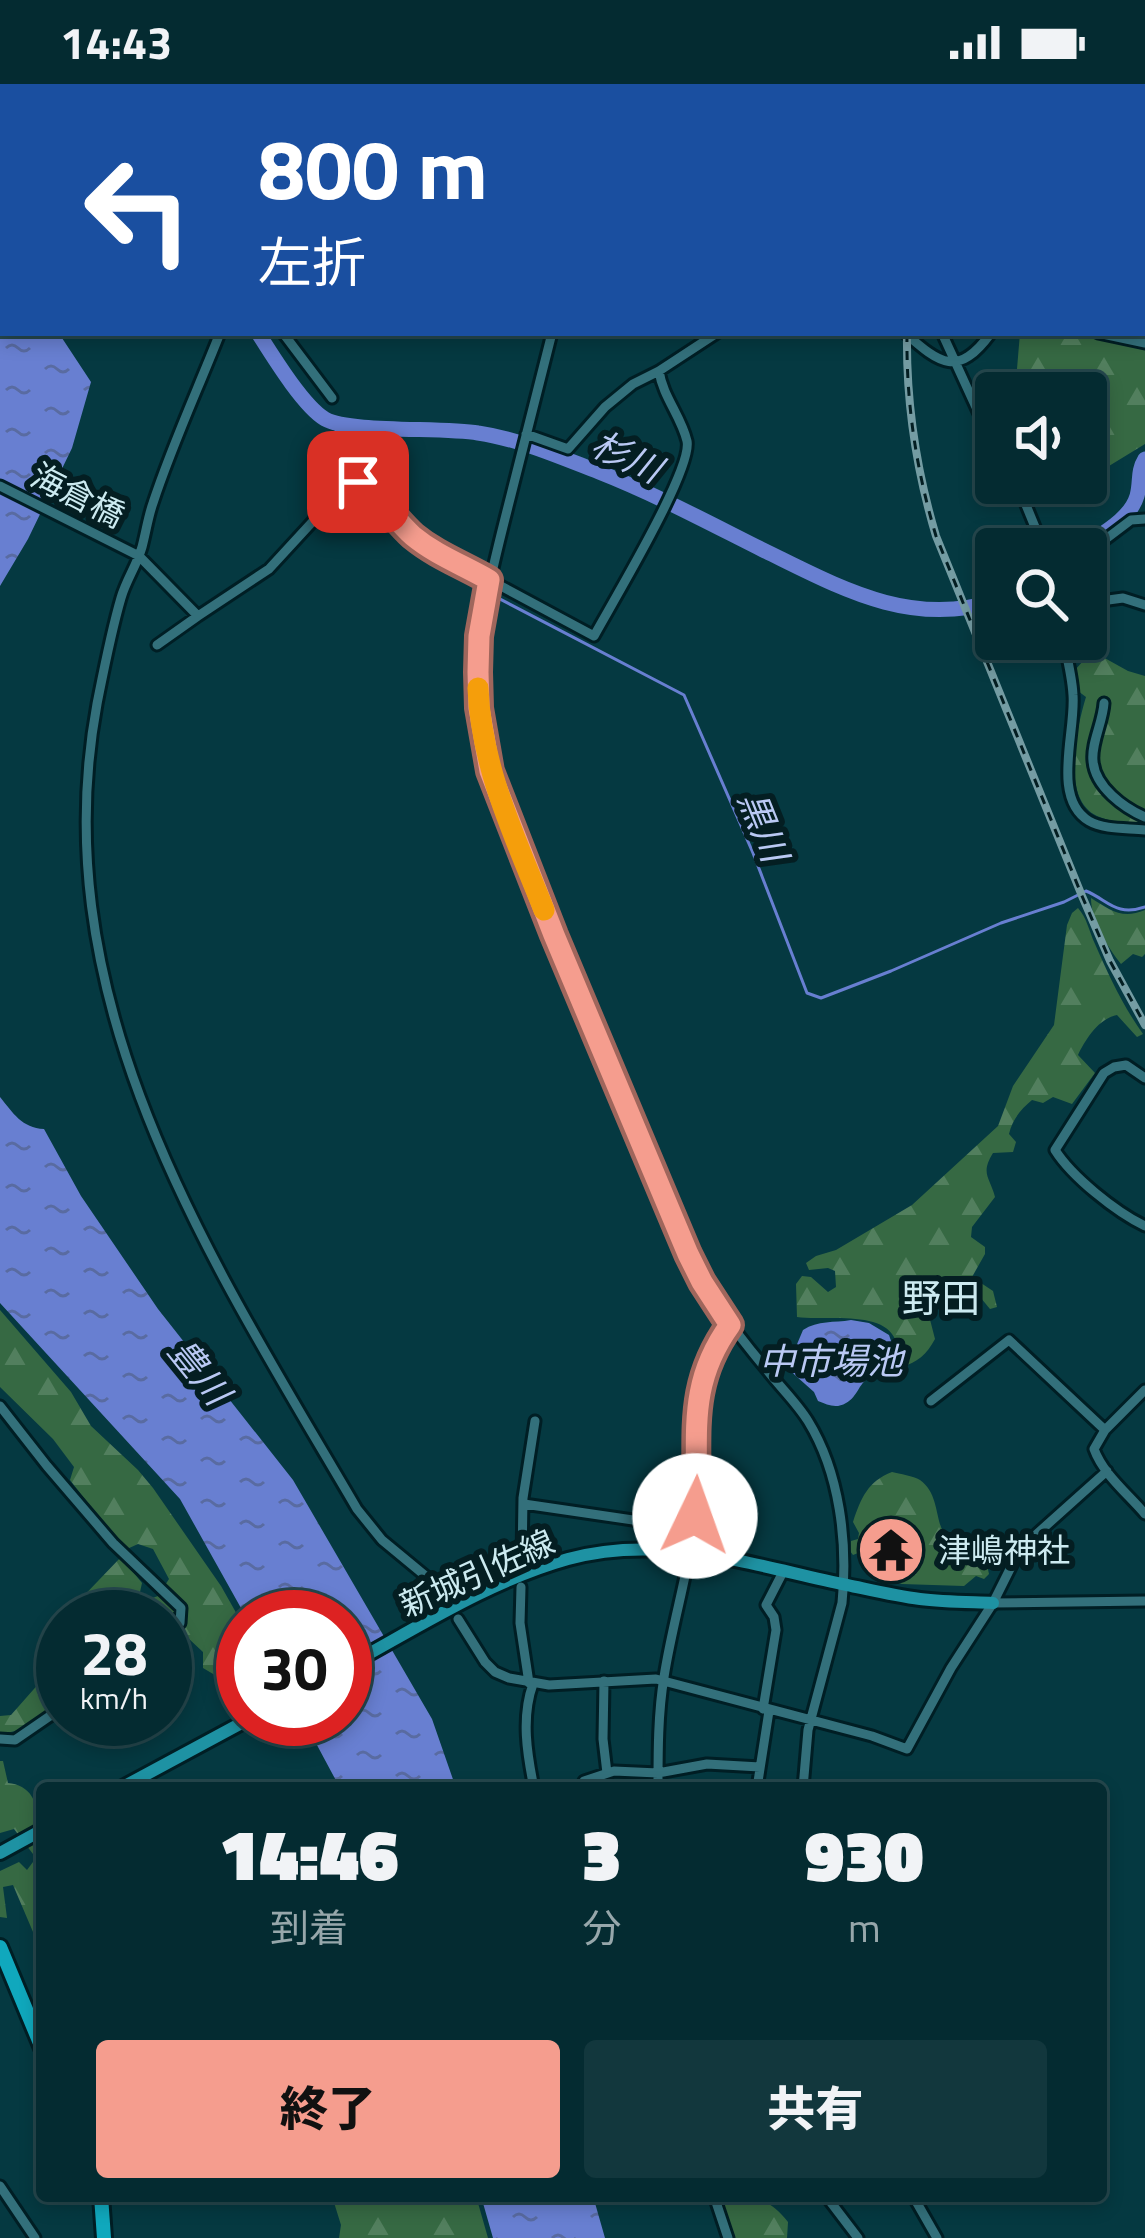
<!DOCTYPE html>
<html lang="ja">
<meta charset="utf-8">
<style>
body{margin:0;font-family:"Titillium Web","Noto Sans JP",sans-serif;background:#12373d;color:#f1f3f6;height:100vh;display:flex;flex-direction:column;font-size:45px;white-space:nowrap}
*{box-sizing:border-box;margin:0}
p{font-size:39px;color:#97a7ab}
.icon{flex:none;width:66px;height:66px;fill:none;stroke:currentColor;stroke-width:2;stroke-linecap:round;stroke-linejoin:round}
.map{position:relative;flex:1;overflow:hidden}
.details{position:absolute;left:36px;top:1698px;width:1071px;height:420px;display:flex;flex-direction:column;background:#042b31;border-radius:12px;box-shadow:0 6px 18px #0003,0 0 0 3px #25474d}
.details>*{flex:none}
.hud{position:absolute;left:0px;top:0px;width:1146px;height:252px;box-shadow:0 6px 18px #0003,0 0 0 3px #25474d;background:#1a4fa0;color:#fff;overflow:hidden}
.fabs{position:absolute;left:975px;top:288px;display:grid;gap:24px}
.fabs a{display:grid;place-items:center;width:132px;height:132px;border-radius:12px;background:#042b31;box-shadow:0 6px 18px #0003,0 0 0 3px #25474d;font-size:60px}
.speed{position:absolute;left:36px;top:1506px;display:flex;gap:24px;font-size:60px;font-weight:700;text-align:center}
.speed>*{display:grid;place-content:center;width:156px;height:156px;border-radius:50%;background:#042b31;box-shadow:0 6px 18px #0003,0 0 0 3px #25474d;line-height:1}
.speed small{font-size:30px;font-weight:400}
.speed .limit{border:18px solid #d22;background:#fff;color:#111}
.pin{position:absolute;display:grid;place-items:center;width:102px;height:102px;color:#fff;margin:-51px;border-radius:24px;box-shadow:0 6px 18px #0006}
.me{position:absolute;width:132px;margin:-66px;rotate:3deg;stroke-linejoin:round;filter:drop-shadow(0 0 9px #0008)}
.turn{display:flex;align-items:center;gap:42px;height:252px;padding:0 60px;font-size:54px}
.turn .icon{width:156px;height:156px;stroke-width:2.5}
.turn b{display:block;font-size:84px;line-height:102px}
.eta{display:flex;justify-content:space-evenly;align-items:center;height:204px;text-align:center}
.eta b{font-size:72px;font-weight:800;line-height:84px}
.cta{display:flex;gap:24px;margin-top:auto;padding:24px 60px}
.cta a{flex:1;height:138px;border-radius:12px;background:#f59d8e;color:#111;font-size:48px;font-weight:800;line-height:138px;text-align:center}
.cta a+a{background:#12373d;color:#f1f3f6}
.status{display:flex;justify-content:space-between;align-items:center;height:84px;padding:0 60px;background:#042b31;direction:ltr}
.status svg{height:33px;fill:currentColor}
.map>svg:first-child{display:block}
.forest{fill:url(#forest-firs)}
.water{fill:url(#water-ripples)}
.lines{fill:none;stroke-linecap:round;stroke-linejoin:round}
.stream{stroke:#687fd1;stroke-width:3}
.river{stroke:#687fd1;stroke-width:15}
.minor-casing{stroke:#001e24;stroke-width:15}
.major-casing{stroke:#001e24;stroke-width:18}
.highway-casing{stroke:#001e24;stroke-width:20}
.minor{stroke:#33707b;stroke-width:9}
.major{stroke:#1e92a3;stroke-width:12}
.highway{stroke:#10a8bd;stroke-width:14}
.rail-casing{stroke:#749ca3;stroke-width:8}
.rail{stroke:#041e22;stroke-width:3;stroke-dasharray:9;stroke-linecap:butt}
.route-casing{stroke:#9f665c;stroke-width:30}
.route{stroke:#f59d8e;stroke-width:21}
.slow{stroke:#f59e0b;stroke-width:21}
.labels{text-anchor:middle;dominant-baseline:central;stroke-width:12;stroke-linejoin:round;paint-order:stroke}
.street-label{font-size:33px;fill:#cceaf0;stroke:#041e22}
.poi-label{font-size:33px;fill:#cceaf0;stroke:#041e22;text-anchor:start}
.water-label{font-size:36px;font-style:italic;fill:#bac9f4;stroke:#041e22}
.quarter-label{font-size:39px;fill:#cceaf0;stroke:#041e22}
</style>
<div class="status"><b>14:43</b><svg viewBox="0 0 49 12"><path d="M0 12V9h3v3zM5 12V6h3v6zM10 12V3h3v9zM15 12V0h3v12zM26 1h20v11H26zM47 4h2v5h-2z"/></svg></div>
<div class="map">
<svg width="1145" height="2154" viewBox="0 0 1145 2154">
<defs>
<pattern id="forest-firs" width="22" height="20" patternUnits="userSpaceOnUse" patternTransform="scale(3)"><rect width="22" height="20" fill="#366943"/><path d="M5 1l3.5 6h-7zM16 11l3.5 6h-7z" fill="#527f5e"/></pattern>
<pattern id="water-ripples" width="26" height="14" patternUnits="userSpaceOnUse" patternTransform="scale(3)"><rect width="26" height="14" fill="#687fd1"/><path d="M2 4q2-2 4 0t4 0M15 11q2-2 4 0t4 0" fill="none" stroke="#596ba1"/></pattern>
</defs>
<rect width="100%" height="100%" fill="#053941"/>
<path class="forest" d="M1145 226V360L1086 396V309H1015L1020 249H1143Z
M1092 567 1128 587 1145 592V741C1130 739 1110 738 1097 732 1060 715 1077 643 1086 613L1078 607 1075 586Z
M1091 814C1110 826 1122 836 1145 826V870L1142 873 1133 870 1121 880C1107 862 1091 837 1091 814Z
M1078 824C1087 834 1089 847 1095 860 1109 892 1123 922 1143 950L1137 953 1117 931C1099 934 1085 956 1078 971L1095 989 1072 1020 1053 1013 1043 1019 1032 1016C1021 1025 1012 1036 1009 1050L1016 1058 1013 1068 993 1069C980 1090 990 1093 995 1113L972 1143 971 1153 985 1163V1170L972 1193 993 1207 997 1223 990 1225C978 1210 963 1191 942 1193L926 1220 935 1255C927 1270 917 1279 901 1283 898 1274 898 1260 894 1253 880 1226 821 1237 797 1233L796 1200 802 1192 811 1193 828 1208 836 1203 835 1187 828 1184 809 1186 806 1179 816 1172 836 1166 912 1121 998 1042 1013 1002 1054 941 1067 841 1072 829Z
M0 1226 71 1308 91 1342 138 1386 153 1404 221 1502 243 1541V1613L230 1600 203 1584V1568L188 1554 165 1552V1533H69L75 1521 121 1473 142 1499 140 1508 147 1516 158 1512 169 1495 153 1465 138 1460 127 1465 118 1458 70 1396 74 1383 53 1355 0 1303Z
M892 1388C900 1390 913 1392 920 1396 950 1417 923 1472 979 1451L1004 1465 1002 1471H992L987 1481 989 1490 984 1495 976 1492 964 1502 902 1500 879 1493 885 1480H894L902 1466 880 1449 869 1450 863 1467 853 1471 850 1467 851 1457 858 1455 859 1449 853 1438C861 1414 868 1397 892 1388Z
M63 1559V1615C43 1632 27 1649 0 1649V1632L11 1631 41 1597 45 1579Z
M0 1677H3L8 1699C18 1700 27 1704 32 1713 50 1742 42 1833 42 1869L13 1801 3 1803 7 1834 0 1833V1787L19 1778 27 1786 33 1778V1770L14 1745 0 1749Z
M332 2112H476L488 2154H339L341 2141Z
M719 2112C750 2112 768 2112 788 2138L787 2154H733Z"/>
<path class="water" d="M3 145V249H64L62 254 91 298 72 364 28 455 0 502V147Z
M0 1013C13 1029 22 1044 44 1045L81 1112 158 1225 293 1396 432 1635 456 1704H340L303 1635H345V1533H246L180 1415 0 1219Z
M851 1236 869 1239 889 1251C891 1257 897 1272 896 1278 893 1288 880 1289 872 1292 859 1297 858 1313 846 1319 836 1325 828 1321 818 1317L814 1308 787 1284 803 1246C818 1236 834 1239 851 1236Z
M481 2112H593L605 2154H493Z"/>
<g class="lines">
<path class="stream" d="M333 338 350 383
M362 411 414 466 475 502 684 611 753 769 807 909 821 914 891 887 1001 839 1064 818 1086 807C1108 816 1116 833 1145 823"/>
<path class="river" d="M258 249C272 271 303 322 325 335 349 349 443 343 478 349 519 355 560 373 599 388 655 410 709 439 763 466 839 503 909 544 996 517
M1080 465C1099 451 1130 436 1137 412 1141 398 1137 388 1145 375"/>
<defs>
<path id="minor" d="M439 0 441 3
M648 0 649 3
M277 3 278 0
M335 3 339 0
M588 3 594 0
M614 3 615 0
M985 3 987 0
M1119 3 1120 0
M220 249C198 305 172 361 153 419 148 433 146 448 142 463 137 481 126 496 121 514 111 548 104 585 97 620 41 921 213 1179 357 1425L382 1456 428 1494 445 1516
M283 249 332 314
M552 249C538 303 525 357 511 411 481 529 461 601 502 721L688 1170C709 1213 736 1249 767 1286 780 1303 797 1319 808 1337 840 1389 848 1459 842 1519L808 1646 803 1704
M905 249C940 280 958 294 991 249
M942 249 996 367
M1098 249 1145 259
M526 350 568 365 605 323 633 300 659 287 717 249
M1017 399 1044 465
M0 402 139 472 198 532 269 485 338 410 347 401 358 398 368 403 400 440 430 464 594 552C612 519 693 385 687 357 681 332 663 313 659 287
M1086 470 1131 436 1145 435
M1086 543 1101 517 1123 514 1145 521
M1063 555C1067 573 1072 592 1073 611 1076 648 1051 714 1089 737 1104 746 1128 744 1145 746
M157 561 198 532
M1104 619C1103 638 1091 659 1093 677 1095 703 1124 724 1145 733
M1145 994 1126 981 1114 983 1104 989 1055 1066C1072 1093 1116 1128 1145 1142
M1145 1306 1105 1346 1094 1365C1103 1390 1128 1410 1145 1430
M931 1317 1009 1256 1105 1346
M0 1322 47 1382 113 1459 181 1524 180 1539 165 1552
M524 1420 694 1445
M522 1478 523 1414 535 1337
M521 1503 520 1539 529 1599
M993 1519 1145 1517
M458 1535 485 1578 495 1588 509 1594 549 1601 656 1595 872 1652 907 1665 951 1584 993 1519 1020 1465 1107 1387
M604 1597 603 1655 607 1689
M533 1600C521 1633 527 1670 534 1704
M763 1625 776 1546 774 1533 766 1521 784 1486
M0 1655 15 1656 63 1623
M584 1697 614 1687 658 1689 707 1680 760 1683
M658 1704C658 1668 658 1629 664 1593 672 1541 688 1490 695 1438 705 1363 680 1310 730 1242
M757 1704 769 1627
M0 2102 35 2154
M714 2112 728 2154
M826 2112 858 2154
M913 2112 937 2154"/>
<path id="major" d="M345 1583C417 1544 489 1497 568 1475 663 1449 754 1482 847 1501 871 1506 896 1512 920 1515 944 1518 969 1518 993 1519
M121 1704 249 1635
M0 1769 42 1746"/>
<path id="highway" d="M0 1863 42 1964
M101 2112 104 2154"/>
</defs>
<use href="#minor" class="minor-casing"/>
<use href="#major" class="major-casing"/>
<use href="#highway" class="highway-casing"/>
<use href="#minor" class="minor"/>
<use href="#major" class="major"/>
<use href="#highway" class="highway"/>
<defs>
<path id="rail" d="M979 3 980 0
M907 249C906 319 916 385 936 452L1082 812 1110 877 1145 941"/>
</defs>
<use href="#rail" class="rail-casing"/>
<use href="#rail" class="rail"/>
</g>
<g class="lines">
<defs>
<path id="route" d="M358 398C376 407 395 436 413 452 436 471 463 481 489 496L479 552 478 588 479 624 490 687 554 851 688 1170 702 1198 730 1241C683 1306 701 1359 695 1432"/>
</defs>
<use href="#route" class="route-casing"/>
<use href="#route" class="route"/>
<path class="slow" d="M478 604C481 683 515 753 544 826"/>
</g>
<defs>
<symbol id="temple-disc" viewBox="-11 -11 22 22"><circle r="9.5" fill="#f59d8e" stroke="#041e22"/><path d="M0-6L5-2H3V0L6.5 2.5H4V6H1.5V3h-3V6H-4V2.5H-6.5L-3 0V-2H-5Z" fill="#111"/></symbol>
</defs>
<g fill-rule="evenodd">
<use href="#temple-disc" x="853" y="1428" width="76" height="76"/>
</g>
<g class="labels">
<g class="street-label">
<text transform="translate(78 411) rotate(27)">海倉橋</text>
<text transform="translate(477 1489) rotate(-24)">新城引佐線</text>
</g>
<g class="poi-label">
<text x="938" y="1466">津嶋神社</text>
</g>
<g class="water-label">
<text transform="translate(627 372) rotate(25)">杉川</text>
<text transform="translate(764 742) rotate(68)">黒川</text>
<text x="831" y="1276">中市場池</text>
<text transform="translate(200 1287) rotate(51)">豊川</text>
</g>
<g class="quarter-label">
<text x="941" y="1213">野田</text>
</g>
</g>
</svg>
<div class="fabs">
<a><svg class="icon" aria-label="sound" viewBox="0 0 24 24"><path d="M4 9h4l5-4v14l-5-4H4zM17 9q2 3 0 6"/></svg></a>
<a><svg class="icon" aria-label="search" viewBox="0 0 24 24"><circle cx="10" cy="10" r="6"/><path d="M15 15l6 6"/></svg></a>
</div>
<div class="speed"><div>28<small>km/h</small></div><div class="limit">30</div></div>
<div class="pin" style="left:358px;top:398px;background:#d93025"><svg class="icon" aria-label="arrive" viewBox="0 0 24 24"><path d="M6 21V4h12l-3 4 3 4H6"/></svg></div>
<svg class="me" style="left:695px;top:1432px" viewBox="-20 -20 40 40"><circle r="19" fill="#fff"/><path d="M0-13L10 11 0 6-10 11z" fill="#f59d8e"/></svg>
<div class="hud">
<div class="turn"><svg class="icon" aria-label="left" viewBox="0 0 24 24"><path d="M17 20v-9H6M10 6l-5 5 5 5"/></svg><div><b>800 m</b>左折</div></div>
</div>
<section class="details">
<div class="eta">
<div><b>14:46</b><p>到着</p></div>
<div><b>3</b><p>分</p></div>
<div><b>930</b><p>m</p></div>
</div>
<div class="cta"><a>終了</a><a>共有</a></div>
</section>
</div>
